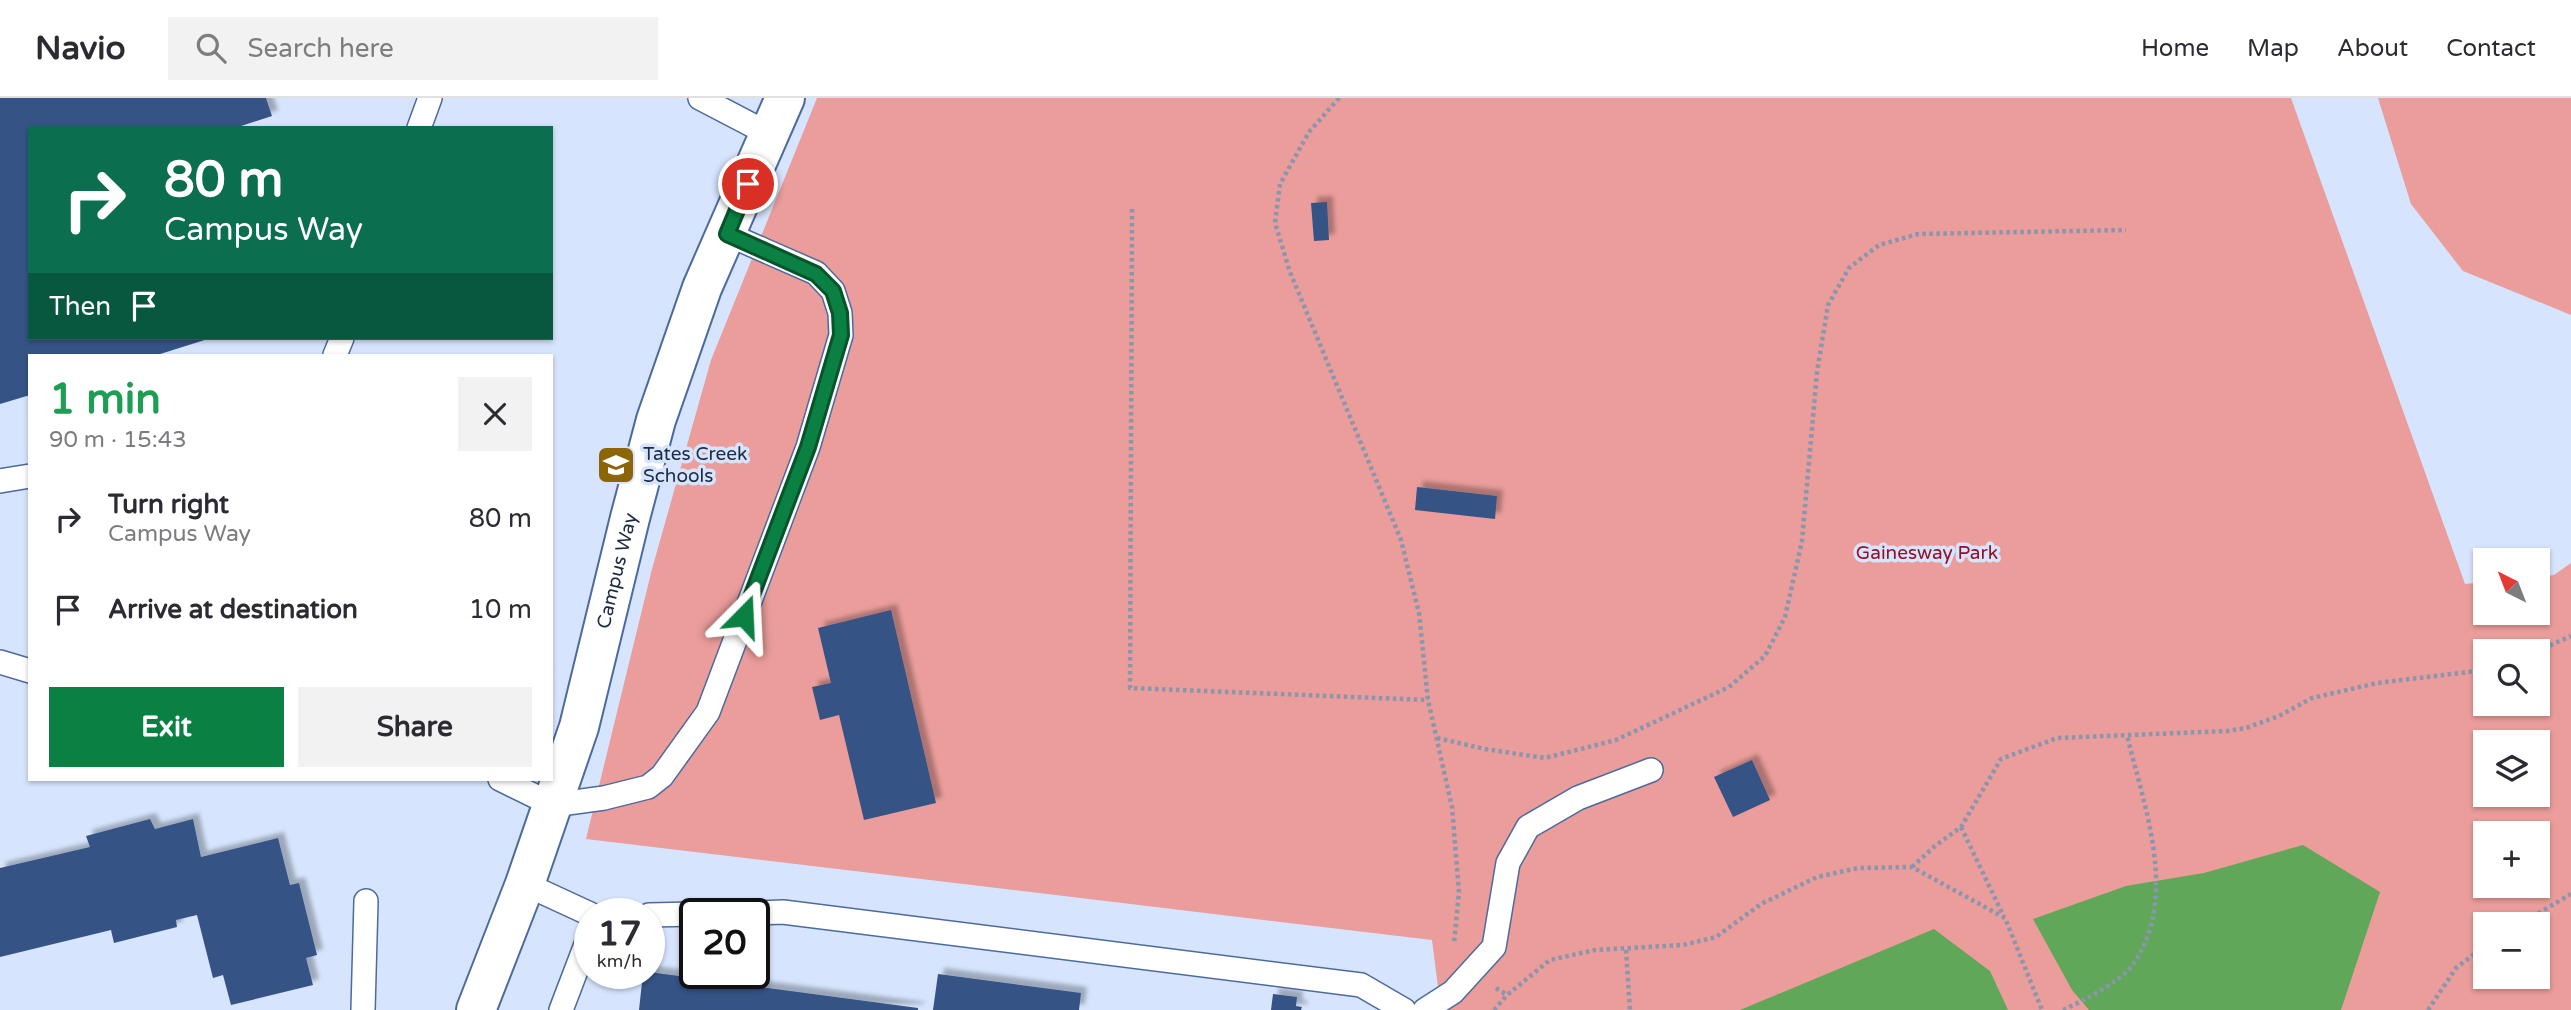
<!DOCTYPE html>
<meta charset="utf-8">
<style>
body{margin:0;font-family:"Varela Round",sans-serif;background:#f2f2f3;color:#2b2b33;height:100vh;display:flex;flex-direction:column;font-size:26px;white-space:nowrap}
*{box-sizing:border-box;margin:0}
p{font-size:23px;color:#7c7c81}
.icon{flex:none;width:38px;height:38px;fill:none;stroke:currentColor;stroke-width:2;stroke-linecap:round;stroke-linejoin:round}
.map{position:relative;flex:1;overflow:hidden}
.panel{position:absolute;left:28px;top:256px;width:525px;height:427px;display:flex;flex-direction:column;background:#fff;border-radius:0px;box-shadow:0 2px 5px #0004}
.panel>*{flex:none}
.guide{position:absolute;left:28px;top:28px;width:525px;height:214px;border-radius:0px;box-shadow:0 2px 5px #0004;background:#0b6e4f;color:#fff;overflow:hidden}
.needle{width:46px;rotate:318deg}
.tools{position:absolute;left:2473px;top:450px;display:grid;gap:14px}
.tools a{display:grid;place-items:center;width:77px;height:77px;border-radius:0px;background:#fff;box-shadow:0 2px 5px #0004;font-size:35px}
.speed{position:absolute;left:574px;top:800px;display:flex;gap:14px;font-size:35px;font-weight:700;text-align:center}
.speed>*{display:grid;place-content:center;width:91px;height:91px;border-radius:50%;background:#fff;box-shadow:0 2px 5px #0004;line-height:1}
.speed small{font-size:18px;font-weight:400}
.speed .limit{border:4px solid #111;border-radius:10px;background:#fff;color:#111}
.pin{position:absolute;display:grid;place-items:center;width:60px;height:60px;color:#fff;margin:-30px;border:4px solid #fff;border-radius:50%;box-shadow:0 2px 7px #0007}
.me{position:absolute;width:77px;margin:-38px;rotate:21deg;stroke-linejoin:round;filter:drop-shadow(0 0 5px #0008)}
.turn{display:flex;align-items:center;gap:24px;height:147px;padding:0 21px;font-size:32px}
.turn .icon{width:91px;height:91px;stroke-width:2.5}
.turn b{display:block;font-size:49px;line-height:60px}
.then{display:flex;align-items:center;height:66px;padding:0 21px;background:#0003;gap:14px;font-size:26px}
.round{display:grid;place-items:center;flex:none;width:74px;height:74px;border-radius:0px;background:#f2f2f3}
.overview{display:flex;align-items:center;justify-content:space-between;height:119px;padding:0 21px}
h1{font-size:42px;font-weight:800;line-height:52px;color:#1e9e55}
.button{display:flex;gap:14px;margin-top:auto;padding:14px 21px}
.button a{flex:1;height:80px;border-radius:0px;background:#0b8043;color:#fff;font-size:28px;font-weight:800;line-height:80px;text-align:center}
.button a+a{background:#f2f2f3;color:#2b2b33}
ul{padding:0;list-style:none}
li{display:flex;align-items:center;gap:21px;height:91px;padding:0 21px}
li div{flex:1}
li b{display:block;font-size:26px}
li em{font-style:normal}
header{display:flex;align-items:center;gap:42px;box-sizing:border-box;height:98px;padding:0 35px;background:#fff;border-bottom:2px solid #e1e1e2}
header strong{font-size:33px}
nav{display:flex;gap:38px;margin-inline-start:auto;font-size:24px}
.search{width:490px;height:63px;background:#f2f2f3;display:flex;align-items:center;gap:18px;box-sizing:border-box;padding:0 24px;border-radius:0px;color:#7c7c81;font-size:26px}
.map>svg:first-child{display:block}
.green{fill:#ea9d9a;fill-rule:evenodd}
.water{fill:#61a759}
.building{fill:#365285;filter:url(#shadow)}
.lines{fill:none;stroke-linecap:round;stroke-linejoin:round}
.lane-casing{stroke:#4d6a9f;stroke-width:26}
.street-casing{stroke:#4d6a9f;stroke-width:42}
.path{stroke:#8996ae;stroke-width:4.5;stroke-dasharray:3.5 3.5;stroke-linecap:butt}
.lane{stroke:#fff;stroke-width:23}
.street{stroke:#fff;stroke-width:38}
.route-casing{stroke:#07532c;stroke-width:18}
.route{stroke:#0b8043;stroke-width:12}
.labels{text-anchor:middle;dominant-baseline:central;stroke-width:7;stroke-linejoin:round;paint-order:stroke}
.poi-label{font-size:19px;fill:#1e2a41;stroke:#d6e4fd;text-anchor:start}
.park-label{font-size:19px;fill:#931123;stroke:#d6e4fd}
.street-label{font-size:19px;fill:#1e2a41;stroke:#d6e4fd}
</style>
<header>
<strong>Navio</strong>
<div class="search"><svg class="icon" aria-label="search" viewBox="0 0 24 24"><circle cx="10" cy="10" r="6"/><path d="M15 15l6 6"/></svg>Search here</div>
<nav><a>Home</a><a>Map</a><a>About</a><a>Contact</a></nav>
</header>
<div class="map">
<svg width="2571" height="912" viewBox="0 0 2571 912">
<defs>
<filter id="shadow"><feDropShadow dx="6" dy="-6" stdDeviation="2" flood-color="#0004"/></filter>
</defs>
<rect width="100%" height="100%" fill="#d6e4fd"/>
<path class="green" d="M817 0H2291L2465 486 2485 484V514H2538V479L2554 477 2571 465V912H1441L1432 842 586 741 652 471 711 262ZM2485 553H2538V606H2485ZM2485 644H2538V696H2485ZM2485 735H2538V788H2485ZM2485 826H2538V878H2485Z
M2378 0H2571V217L2463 173 2411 106Z"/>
<path class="water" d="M2303 747 2380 794 2341 912H2089L2072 892 2033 821 2126 788 2204 775Z
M1934 831 1990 873 2008 912H1740Z"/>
<path class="building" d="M0 0H266L272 18 235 30H30V240H211L157 257H30V297L0 306Z
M1327 104 1329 142 1314 143 1311 105Z
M1417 389 1497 398 1495 421 1415 412Z
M891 512 936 705 864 722 839 617 820 622 812 589 831 585 818 530Z
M1752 662 1770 702 1733 719 1714 679Z
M150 721 155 731 193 721 201 759 278 740 290 787 299 785 317 857 306 860 313 887 231 907 223 877 213 880 197 817 176 822 177 829 114 845 111 832 0 859V770L90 749 86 738Z
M649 874 918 910V912H639L643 875Z
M938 876 1081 895 1079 912H933Z
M1273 896 1297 899 1296 908 1302 909 1301 912H1271Z"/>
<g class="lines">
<defs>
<path id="lane" d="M700 0 769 36
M419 30 430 0
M335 257 342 240
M0 383 30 378
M0 564 30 573
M500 681 553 707 604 700 648 689 662 678 708 614 808 349 841 237 840 215 833 193 816 175 727 136
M525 786 590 816
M733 816 783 814 1361 887 1404 912
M649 817 695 816
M363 912 366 803
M561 912 590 836
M1425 912 1453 894 1494 849 1508 765 1528 729 1578 700 1651 672"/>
<g id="street">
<path id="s1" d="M476 912 525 786 579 629 630 420 656 322 702 190 785 0"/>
</g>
</defs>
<use href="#lane" class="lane-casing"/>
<use href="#street" class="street-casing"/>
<path class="path" d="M1339 0 1309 34 1280 86 1275 125 1290 174 1401 442 1419 515 1428 602 1452 709 1459 794 1454 846
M1132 111 1130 590 1428 602
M2537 553 2571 538
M1437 640 1485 651 1545 660 1616 642 1729 589 1765 558 1785 519 1802 443 1817 274 1828 207 1849 170 1879 147 1918 136 2126 132
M1961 729 2004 819
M1912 769 1935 748 1961 729 2001 661 2057 640 2227 633 2246 630 2279 618 2312 600 2377 585 2485 572
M2520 826 2571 796
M1626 852 1630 912
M1496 890 1507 897
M1494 912 1507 897 1550 862 1595 852 1683 847 1716 839 1761 806 1817 779 1858 770 1912 769 2005 820 2042 912
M2063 912C2084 902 2121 884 2134 865 2179 798 2144 709 2127 637
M2428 912 2456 870 2485 848"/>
<use href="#lane" class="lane"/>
<use href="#street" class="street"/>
</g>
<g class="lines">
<defs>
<path id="route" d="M744 518 808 349 841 237 840 215 833 193 816 176 727 136 748 86"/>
</defs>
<use href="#route" class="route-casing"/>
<use href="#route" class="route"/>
</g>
<defs>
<symbol id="school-square" viewBox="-11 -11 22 22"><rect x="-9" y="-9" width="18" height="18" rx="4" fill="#8c6506" stroke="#d6e4fd"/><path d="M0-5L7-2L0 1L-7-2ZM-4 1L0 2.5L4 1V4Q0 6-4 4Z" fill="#fff"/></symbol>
</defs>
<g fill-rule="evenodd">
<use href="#school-square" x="594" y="345" width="44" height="44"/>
</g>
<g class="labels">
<g class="poi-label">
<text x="643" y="356">Tates Creek<tspan x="643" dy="22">Schools</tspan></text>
</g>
<g class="park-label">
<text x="1927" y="455">Gainesway Park</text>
</g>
<g class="street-label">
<text stroke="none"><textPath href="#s1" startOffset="462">Campus Way</textPath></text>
</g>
</g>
</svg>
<div class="tools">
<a><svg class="needle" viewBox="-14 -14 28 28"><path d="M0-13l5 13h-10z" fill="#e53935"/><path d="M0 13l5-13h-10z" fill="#7c7c81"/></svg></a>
<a><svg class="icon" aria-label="search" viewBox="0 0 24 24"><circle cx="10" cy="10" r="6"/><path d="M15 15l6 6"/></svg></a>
<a><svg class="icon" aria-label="layers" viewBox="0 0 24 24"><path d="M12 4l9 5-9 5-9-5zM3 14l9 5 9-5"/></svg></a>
<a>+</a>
<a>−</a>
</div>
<div class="speed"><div>17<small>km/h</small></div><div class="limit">20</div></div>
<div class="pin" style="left:748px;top:86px;background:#d93025"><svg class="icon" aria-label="arrive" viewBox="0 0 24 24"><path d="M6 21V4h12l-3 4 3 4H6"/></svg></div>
<svg class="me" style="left:744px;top:518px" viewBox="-20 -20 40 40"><path d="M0-17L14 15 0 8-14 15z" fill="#0b8043" stroke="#fff" stroke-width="4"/></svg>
<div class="guide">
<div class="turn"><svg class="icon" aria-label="right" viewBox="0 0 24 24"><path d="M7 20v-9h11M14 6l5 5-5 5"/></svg><div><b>80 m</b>Campus Way</div></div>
<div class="then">Then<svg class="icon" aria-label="arrive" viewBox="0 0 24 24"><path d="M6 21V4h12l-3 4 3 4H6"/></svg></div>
</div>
<section class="panel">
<div class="overview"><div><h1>1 min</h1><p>90 m · 15:43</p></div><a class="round"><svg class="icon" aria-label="close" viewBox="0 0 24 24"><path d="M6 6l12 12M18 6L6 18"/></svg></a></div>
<ul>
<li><svg class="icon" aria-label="right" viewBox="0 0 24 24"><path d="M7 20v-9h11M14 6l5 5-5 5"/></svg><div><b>Turn right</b><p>Campus Way</p></div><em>80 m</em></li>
<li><svg class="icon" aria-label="arrive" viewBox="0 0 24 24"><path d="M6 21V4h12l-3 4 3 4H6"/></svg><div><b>Arrive at destination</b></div><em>10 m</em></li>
</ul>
<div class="button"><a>Exit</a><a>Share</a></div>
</section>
</div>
